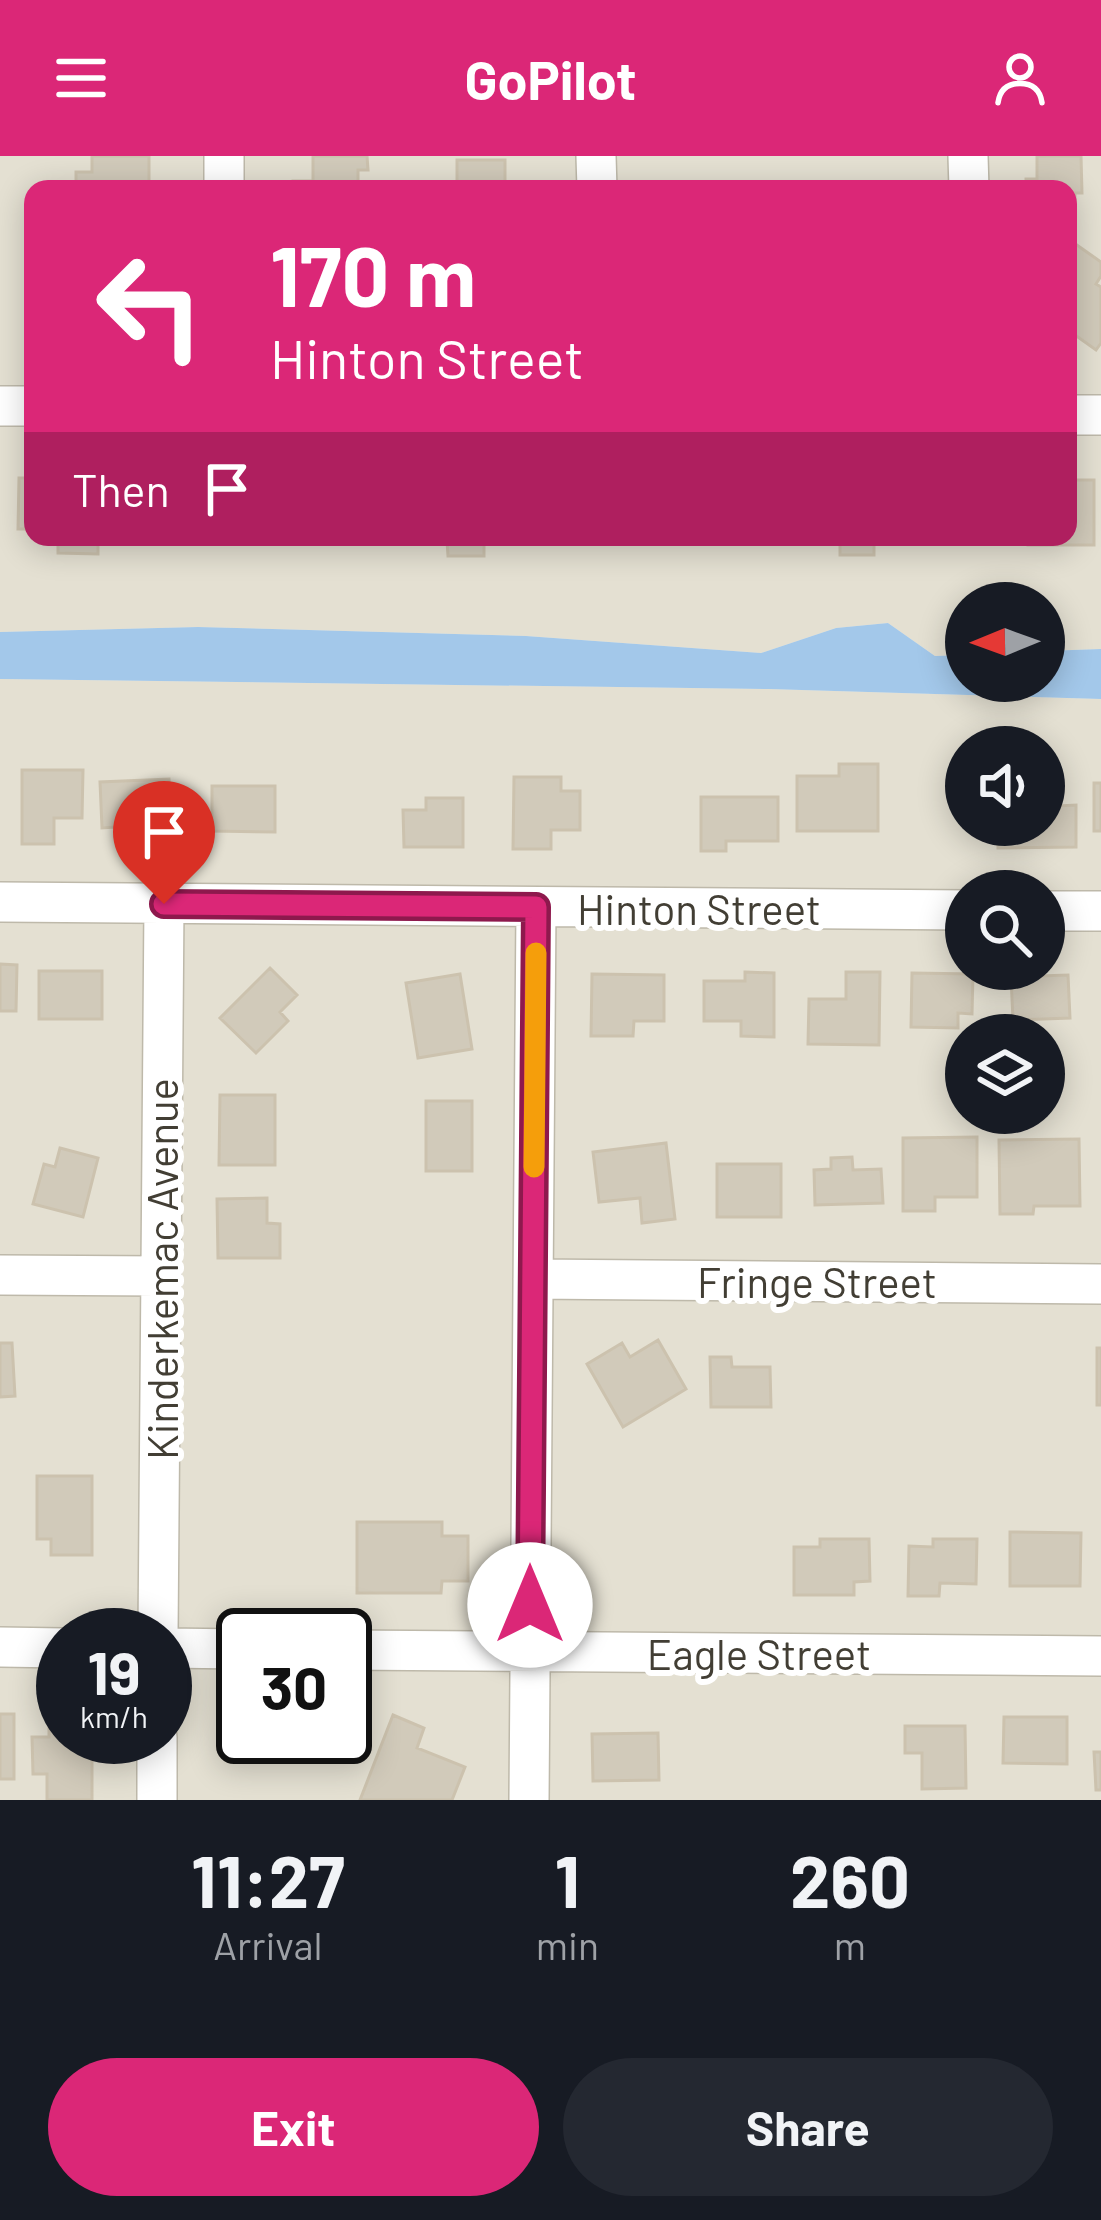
<!DOCTYPE html>
<style>
body{margin:0;font-family:Barlow,sans-serif;background:#242831;color:#f1f3f6;height:100vh;display:flex;flex-direction:column;font-size:45px;white-space:nowrap}
*{box-sizing:border-box;margin:0}
p{font-size:39px;color:#9ea1a6}
.icon{flex:none;width:66px;height:66px;fill:none;stroke:currentColor;stroke-width:2;stroke-linecap:round;stroke-linejoin:round}
.map{position:relative;height:1644px;overflow:hidden}
.details{display:flex;flex-direction:column;background:#171b24;flex:1}
.details>*{flex:none}
.hud{position:absolute;left:24px;top:24px;width:1053px;height:366px;border-radius:24px;box-shadow:0 6px 30px #0003;background:#db2777;color:#fff;overflow:hidden}
.needle{width:78px;rotate:269deg}
.tools{position:absolute;left:945px;top:426px;display:grid;gap:24px}
.tools a{display:grid;place-items:center;width:120px;height:120px;border-radius:50%;background:#171b24;box-shadow:0 6px 30px #0003;font-size:60px}
.speed{position:absolute;left:36px;top:1452px;display:flex;gap:24px;font-size:60px;font-weight:700;text-align:center}
.speed>*{display:grid;place-content:center;width:156px;height:156px;border-radius:50%;background:#171b24;box-shadow:0 6px 30px #0003;line-height:1}
.speed small{font-size:30px;font-weight:400}
.speed .limit{border:6px solid #111;border-radius:18px;background:#fff;color:#111}
.pin{position:absolute;display:grid;place-items:center;width:102px;height:102px;color:#fff;margin:-123px -51px;border-radius:50% 50% 50% 0;rotate:-45deg;box-shadow:0 0 12px #0007}
.pin .icon{rotate:45deg}
.me{position:absolute;width:132px;margin:-66px;rotate:0deg;stroke-linejoin:round;filter:drop-shadow(0 0 9px #0008)}
.turn{display:flex;align-items:center;gap:42px;height:252px;padding:0 48px;font-size:54px}
.turn .icon{width:156px;height:156px;stroke-width:2.5}
.turn b{display:block;font-size:84px;line-height:102px}
.then{display:flex;align-items:center;height:114px;padding:0 48px;background:#0003;gap:24px;font-size:45px}
.eta{display:flex;justify-content:space-evenly;align-items:center;height:204px;text-align:center}
.eta b{font-size:72px;font-weight:700;line-height:84px}
.action{display:flex;gap:24px;margin-top:auto;padding:24px 48px}
.action a{flex:1;height:138px;border-radius:72px;background:#db2777;color:#fff;font-size:48px;font-weight:700;line-height:138px;text-align:center}
.action a+a{background:#242831;color:#f1f3f6}
header{display:flex;justify-content:space-between;align-items:center;height:156px;padding:0 48px;background:#db2777;color:#fff;font-size:54px;font-weight:700}
.map>svg:first-child{display:block}
.residential{fill:#e4e0d2;fill-rule:evenodd}
.water{fill:#a3c8ea}
.building{fill:#d1caba;stroke:#ccc2ae;stroke-width:3}
.lines{fill:none;stroke-linecap:round;stroke-linejoin:round}
.minor-casing{stroke:#beb9aa;stroke-width:42}
.minor{stroke:#fff;stroke-width:39}
.route-casing{stroke:#8e194d;stroke-width:30}
.route{stroke:#db2777;stroke-width:21}
.slow{stroke:#f59e0b;stroke-width:21}
.labels{text-anchor:middle;dominant-baseline:central;stroke-width:12;stroke-linejoin:round;paint-order:stroke}
.street-label{font-size:42px;fill:#423e34;stroke:#fff}
</style>
<header><svg class="icon" aria-label="menu" viewBox="0 0 24 24"><path d="M4 6h16M4 12h16M4 18h16"/></svg>GoPilot<svg class="icon" aria-label="person" viewBox="0 0 24 24"><circle cx="12" cy="8" r="4"/><path d="M4 21q1-7 8-7t8 7"/></svg></header>
<div class="map">
<svg width="1101" height="1644" viewBox="0 0 1101 1644">
<rect width="100%" height="100%" fill="#f1eee4"/>
<path class="residential" d="M0 0H1101V493L1044 495V447H966V499L935 500 888 467 836 472 761 497 526 480 198 471 0 476ZM33 33H1068V381H33Z
M0 523 768 533 1101 543V1644H0ZM966 591H1044V669H966ZM966 735H1044V813H966ZM966 879H1044V957H966ZM63 1479H165V1581H63ZM243 1479H345V1581H243Z"/>
<path class="water" d="M888 467 935 500 966 499V525H1044V495L1101 493V543L768 533 0 523V476L198 471 526 480 761 497 836 472Z"/>
<path class="building" d="M92 0H149V31L163 33H76V16H92Z
M313 0H367L368 14H358V33H293V25H313Z
M1037 0H1081L1082 37H1075V60H1068V33H1026V23H1037Z
M457 4H505V33H457Z
M1074 87 1101 106V120L1096 128 1101 131V187L1096 194 1068 174V95Z
M19 322H33V373H18Z
M1068 324H1094V389H1028V381H1068Z
M58 381H98V398L58 397Z
M318 381H355V387L318 386Z
M424 381H484V400H448L447 385H424Z
M618 381H689V388H618Z
M715 381H791V387L715 388Z
M816 381H895V384H874V399H840V385L816 384Z
M839 608H878V675H797V620H839Z
M22 614H83L82 662H54V688H22Z
M514 621H561V635H580V674H551V693H513Z
M169 623 172 689 133 691 131 670 102 672 100 626Z
M1044 624H1057V650L1076 649V691L998 692V669H1044Z
M1094 627H1101V675H1094Z
M212 630H275V676L212 675Z
M701 641H778V685H726V695H701Z
M426 642H463V691H404L403 654H426Z
M0 808 17 809 16 855H0Z
M270 812 297 839 280 856 288 865 256 897 220 862Z
M39 815H102V863H39Z
M745 816 774 817V881L741 880V865H704V825H745Z
M846 816H880L879 889 808 888 809 843H846Z
M912 817 973 818 972 858 958 857V872L911 871Z
M460 818 472 893 418 902 406 827Z
M592 818 664 819V865H634L633 880H591Z
M1068 819 1070 862 1013 864 1011 821Z
M220 939H275V1009H219Z
M426 945H472V1015H426Z
M977 981V1041H935V1055H903V982Z
M1079 983 1080 1050H1034L1033 1058H1000L999 984Z
M666 987 675 1063 642 1067 640 1042 599 1046 593 996Z
M60 992 98 1002 83 1061 33 1048 44 1008 55 1011Z
M852 1001 853 1014 881 1013 883 1047 815 1049 814 1014 831 1013V1002Z
M717 1008H781V1061H717Z
M267 1042V1067L280 1068V1102H218L217 1043Z
M658 1184 686 1233 623 1271 587 1208 622 1187 630 1201Z
M0 1187H12L15 1240 0 1241Z
M1097 1192H1101V1249H1097Z
M710 1201H731L732 1211H770L771 1251H711Z
M37 1320H92V1399H51V1383H37Z
M357 1366H442V1380H468V1425H442L441 1437H357Z
M1010 1376 1081 1377 1080 1430H1010Z
M820 1383H869L870 1425 854 1426V1439H794V1391H820Z
M933 1383H977L976 1428 940 1427 939 1440H908L909 1390 933 1391Z
M49 1553H63V1581H92V1644H47V1618H33L32 1581H49Z
M0 1558H14V1623H0Z
M393 1559 424 1572 417 1592 465 1611 452 1644H360Z
M1004 1561H1067V1608L1003 1607Z
M905 1570H965L966 1632 922 1633V1597H905Z
M658 1577 659 1624 593 1625 592 1578Z
M1094 1596H1101V1634H1096Z"/>
<g class="lines">
<defs>
<path id="minor" d="M224 0V33
M596 0 597 33
M968 0 969 33
M0 250H33
M1068 259H1101
M0 746 966 754
M1044 755H1101
M0 1119 161 1120
M533 1123 1101 1128
M158 1479 164 748
M0 1491 63 1492
M165 1492 243 1493
M345 1494 1101 1500
M157 1644V1581
M529 1644 536 751"/>
</defs>
<use href="#minor" class="minor-casing"/>
<use href="#minor" class="minor"/>
</g>
<g class="lines">
<defs>
<path id="route" d="M164 748 536 751 530 1449"/>
</defs>
<use href="#route" class="route-casing"/>
<use href="#route" class="route"/>
<path class="slow" d="M534 1011 536 797"/>
</g>
<g class="labels">
<g class="street-label">
<text x="699" y="752">Hinton Street</text>
<text transform="translate(161 1113) rotate(-90)">Kinderkemac Avenue</text>
<text x="817" y="1125">Fringe Street</text>
<text x="759" y="1497">Eagle Street</text>
</g>
</g>
</svg>
<div class="tools">
<a><svg class="needle" viewBox="-14 -14 28 28"><path d="M0-13l5 13h-10z" fill="#e53935"/><path d="M0 13l5-13h-10z" fill="#9ea1a6"/></svg></a>
<a><svg class="icon" aria-label="sound" viewBox="0 0 24 24"><path d="M4 9h4l5-4v14l-5-4H4zM17 9q2 3 0 6"/></svg></a>
<a><svg class="icon" aria-label="search" viewBox="0 0 24 24"><circle cx="10" cy="10" r="6"/><path d="M15 15l6 6"/></svg></a>
<a><svg class="icon" aria-label="layers" viewBox="0 0 24 24"><path d="M12 4l9 5-9 5-9-5zM3 14l9 5 9-5"/></svg></a>
</div>
<div class="speed"><div>19<small>km/h</small></div><div class="limit">30</div></div>
<div class="pin" style="left:164px;top:748px;background:#d93025"><svg class="icon" aria-label="arrive" viewBox="0 0 24 24"><path d="M6 21V4h12l-3 4 3 4H6"/></svg></div>
<svg class="me" style="left:530px;top:1449px" viewBox="-20 -20 40 40"><circle r="19" fill="#fff"/><path d="M0-13L10 11 0 6-10 11z" fill="#db2777"/></svg>
<div class="hud">
<div class="turn"><svg class="icon" aria-label="left" viewBox="0 0 24 24"><path d="M17 20v-9H6M10 6l-5 5 5 5"/></svg><div><b>170 m</b>Hinton Street</div></div>
<div class="then">Then<svg class="icon" aria-label="arrive" viewBox="0 0 24 24"><path d="M6 21V4h12l-3 4 3 4H6"/></svg></div>
</div>
</div>
<section class="details">
<div class="eta">
<div><b>11:27</b><p>Arrival</p></div>
<div><b>1</b><p>min</p></div>
<div><b>260</b><p>m</p></div>
</div>
<div class="action"><a>Exit</a><a>Share</a></div>
</section>
